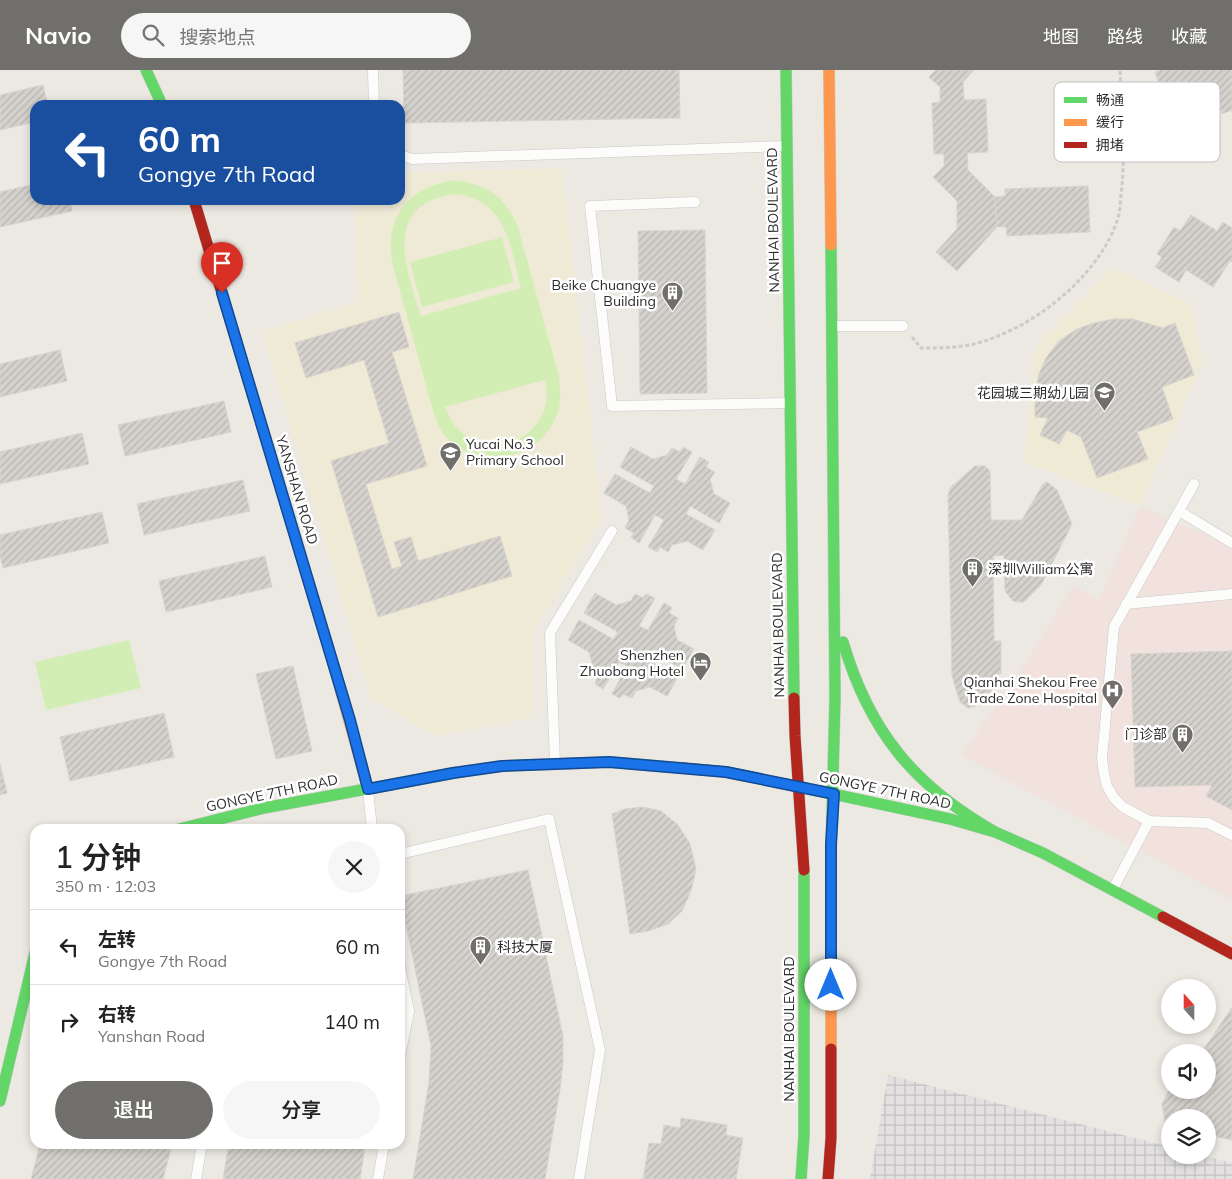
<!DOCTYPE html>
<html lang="zh">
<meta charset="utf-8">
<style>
body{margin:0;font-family:Mulish,"Noto Sans SC",sans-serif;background:#f6f6f6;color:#222;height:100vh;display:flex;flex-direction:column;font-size:19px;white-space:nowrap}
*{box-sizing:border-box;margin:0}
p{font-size:16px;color:#767676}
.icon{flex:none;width:28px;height:28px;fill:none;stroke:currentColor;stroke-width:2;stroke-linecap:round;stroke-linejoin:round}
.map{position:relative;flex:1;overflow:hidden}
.panel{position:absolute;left:30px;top:754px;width:375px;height:325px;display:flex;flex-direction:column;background:#fff;border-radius:15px;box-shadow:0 2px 8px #0003}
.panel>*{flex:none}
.top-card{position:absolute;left:30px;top:30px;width:375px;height:105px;border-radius:15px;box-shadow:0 2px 8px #0003;background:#1a4fa0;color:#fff;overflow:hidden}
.needle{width:32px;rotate:339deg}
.tools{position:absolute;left:1161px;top:909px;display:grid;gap:10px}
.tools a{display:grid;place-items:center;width:55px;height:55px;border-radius:50%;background:#fff;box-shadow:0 2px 8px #0003;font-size:25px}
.pin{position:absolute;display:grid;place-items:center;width:42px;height:42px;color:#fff;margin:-51px -21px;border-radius:50% 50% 50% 0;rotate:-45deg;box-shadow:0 0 5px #0007}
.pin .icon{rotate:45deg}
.me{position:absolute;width:55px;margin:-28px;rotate:0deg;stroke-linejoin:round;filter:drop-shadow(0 0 4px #0008)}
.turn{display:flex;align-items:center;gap:18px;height:105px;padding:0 25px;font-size:22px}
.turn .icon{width:65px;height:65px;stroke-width:2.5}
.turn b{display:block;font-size:35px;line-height:42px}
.round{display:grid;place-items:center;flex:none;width:52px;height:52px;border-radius:26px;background:#f6f6f6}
.summary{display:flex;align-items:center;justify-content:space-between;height:85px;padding:0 25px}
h1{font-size:30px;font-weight:600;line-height:38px}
.action{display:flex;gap:10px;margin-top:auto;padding:10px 25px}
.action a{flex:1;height:58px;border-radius:30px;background:#706f6c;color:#fff;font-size:20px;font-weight:600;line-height:58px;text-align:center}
.action a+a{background:#f6f6f6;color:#222}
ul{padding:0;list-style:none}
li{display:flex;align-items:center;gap:15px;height:75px;padding:0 25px;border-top:1px solid #e0e0e0}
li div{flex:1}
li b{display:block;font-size:19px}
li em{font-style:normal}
header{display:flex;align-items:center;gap:30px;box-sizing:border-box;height:70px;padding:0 25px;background:#706f6c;color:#fff}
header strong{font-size:24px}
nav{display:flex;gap:28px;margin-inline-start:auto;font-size:18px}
.search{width:350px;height:45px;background:#f6f6f6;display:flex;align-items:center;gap:12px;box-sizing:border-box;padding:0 18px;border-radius:28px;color:#767676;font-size:19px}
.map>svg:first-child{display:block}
.industrial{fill:url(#industrial-grid)}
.education{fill:#efead6}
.medical{fill:#f2e2de}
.pitch{fill:#d3eeb5;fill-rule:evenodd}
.building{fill:url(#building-hatch);stroke:#d7d4ce}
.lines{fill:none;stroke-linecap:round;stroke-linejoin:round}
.lane-casing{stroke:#c9c8c8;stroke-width:11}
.fast-casing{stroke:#c9c8c8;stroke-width:12}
.slow-casing{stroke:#c9c8c8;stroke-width:12}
.jam-casing{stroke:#c9c8c8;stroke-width:12}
.path{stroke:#cacac9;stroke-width:3;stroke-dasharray:4 2.5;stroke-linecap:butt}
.lane{stroke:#fcfcfb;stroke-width:10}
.fast{stroke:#63d668;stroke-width:11}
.slow{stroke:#ff974d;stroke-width:11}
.jam{stroke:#b3261e;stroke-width:11}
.route-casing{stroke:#114b97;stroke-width:12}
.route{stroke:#1a73e8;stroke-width:9}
.labels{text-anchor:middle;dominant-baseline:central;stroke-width:5;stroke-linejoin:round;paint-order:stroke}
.street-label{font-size:14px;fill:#2d2d2d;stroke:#fff}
.poi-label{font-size:14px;fill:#2d2d2d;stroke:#fff;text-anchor:end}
.key{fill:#fff;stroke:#c0c0c0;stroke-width:1}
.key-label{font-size:14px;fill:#2d2d2d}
</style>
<header>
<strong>Navio</strong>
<div class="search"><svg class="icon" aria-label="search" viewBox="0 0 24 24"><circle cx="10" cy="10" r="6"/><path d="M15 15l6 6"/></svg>搜索地点</div>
<nav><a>地图</a><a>路线</a><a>收藏</a></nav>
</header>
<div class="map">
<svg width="1232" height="1109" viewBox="0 0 1232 1109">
<defs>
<pattern id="industrial-grid" width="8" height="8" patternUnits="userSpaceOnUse" patternTransform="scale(1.25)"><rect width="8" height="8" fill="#e3e0e1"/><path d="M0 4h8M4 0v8" fill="none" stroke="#c3c0c1"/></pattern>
<pattern id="building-hatch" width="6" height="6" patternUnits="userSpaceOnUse" patternTransform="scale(1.25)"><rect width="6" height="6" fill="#d5d2cd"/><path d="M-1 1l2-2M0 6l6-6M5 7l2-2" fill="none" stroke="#b7b5b0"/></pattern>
</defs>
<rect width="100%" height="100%" fill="#ece9e2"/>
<path class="industrial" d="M888 1005 1170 1077V1085H1200L1232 1093V1109H870Z"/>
<path class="education" d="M562 98 602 449 533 562V647L435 666 371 628 262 261 359 232 354 130H400V103Z
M1112 198 1190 233 1203 291 1140 436 1024 392 1035 278Z"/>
<path class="medical" d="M1140 436 1232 477V830L961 685 1026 593 1073 515 1099 530Z"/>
<path class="pitch" d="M455 110C488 115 505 126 518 157L559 307C560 318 562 330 558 341 544 387 486 403 450 371 441 363 437 352 433 341L392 192C385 145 409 117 455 110ZM455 124C507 130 510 176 521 218L421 246C405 197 382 134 455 124ZM545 310C558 360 497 397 459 360 452 354 449 345 445 337Z
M502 167 514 212 422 237 410 192Z
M129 570 141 618 46 640 35 592Z"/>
<path class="building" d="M403 0H679L680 48 404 53Z
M936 0H974L963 12 964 30 986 29 988 82 967 83 968 100 995 127 997 157 957 201 936 182 957 159V131L933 107 944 96V84H934L932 33 940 32V17L929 7Z
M1161 0H1232V40L1222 44 1210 13 1189 21 1184 11 1161 19 1155 2Z
M43 15 48 35H35V52L0 60V25Z
M35 114V130H70L72 141 0 157V122Z
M1088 116 1090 162 1007 166 1006 157H997L995 127 1005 126V119Z
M1191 145 1217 161 1223 152 1232 158V192L1230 191 1213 217 1186 200 1179 212 1155 197 1162 187 1157 184 1174 157 1180 161Z
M705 160 707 323 640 324 638 161Z
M399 242 409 277 392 282 427 396 366 414 392 499 402 496 394 472 411 467 418 491 500 466 512 506 378 547 331 391 389 373 364 290 306 308 295 273Z
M1114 249H1132L1163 258 1175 253 1194 305 1162 317 1173 349 1137 362 1148 389 1097 408 1081 367 1067 360 1059 374 1040 365 1048 348 1035 347V325L1039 304 1046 288 1059 271 1077 259 1094 253Z
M60 280 67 311 0 327V294Z
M224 331 231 362 125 386 118 355Z
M82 363 89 394 0 414V382Z
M631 377 653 389 667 385 672 378 680 382 683 377 692 382 676 409 685 414 700 387 709 392 706 397 715 402 710 409 714 424 730 433 719 453 690 436 686 444 715 460 703 480 687 471 672 475 668 482 660 477 657 482 648 477 664 450 655 445 639 473 631 467 634 463 625 458 629 450 626 436 604 423 615 404 650 423 654 416 620 397Z
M975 396H985L990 401 991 450H1022L1043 414 1047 412 1057 420 1072 454 1041 515 1024 532H1017L1013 531 1005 521 1004 485 993 486 994 571H1001V604H996L997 615 976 636 968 638 960 632 952 606 948 425 951 417Z
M243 410 250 441 144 465 137 434Z
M102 442 109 473 3 498 0 486V465Z
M265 486 272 517 166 542 159 511Z
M595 523 616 535 631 531 635 524 643 528 646 524 655 528 639 556 648 560 664 533 672 538 669 543 678 548 674 556 677 570 694 579 682 599 654 583 649 590 678 607 667 626 650 617 636 621 632 628 623 624 620 628 612 624 627 596 619 592 603 619 595 614 597 609 589 604 593 596 589 582 568 570 579 550 613 569 618 562 584 543Z
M1232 581V740L1206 726 1212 715 1135 717 1131 584Z
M293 596 312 681 276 689 256 604Z
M164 643 174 687 70 711 60 667Z
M0 694 7 723 0 725Z
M642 737 661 741 678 755 690 774 696 799 691 821 682 841 668 854 648 861 630 864 612 744 625 739Z
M528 800 563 966V993L560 1019 545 1109H413L429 1012 431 976 400 826Z
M1232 937V1070L1208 1065V1048H1170V1058L1166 1057 1162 1034 1170 1018V1020H1208V982H1202Z
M681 1048 727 1055 726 1065 743 1068 736 1109H643L649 1073 661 1074 664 1055 680 1058Z
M40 1074H152L171 1079 163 1109H31Z
M229 1074H349L365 1077 360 1109H223Z"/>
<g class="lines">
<defs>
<path id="lane" d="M373 0 374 35
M400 85 412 89 786 76
M695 132 590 136 612 336 789 333
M832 256H903
M1194 414 1114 557 1102 688 1104 704 1107 716 1114 728 1123 737 1149 751 1208 753 1232 765
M1179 441 1232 473
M1126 534 1232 524
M555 692 550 563 612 461
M368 720 372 759
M400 784 549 749 600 980 579 1109
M1113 819 1149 751
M400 897 409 941 400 986
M196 1109 202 1074
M378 1109 384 1074"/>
<path id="fast" d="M146 0 162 35
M786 0 794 628
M831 175 835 628 831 785
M249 313 336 603
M843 572C869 661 914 716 995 762
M805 718 950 749 995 762 1043 783 1163 847
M179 759 264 738 453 703 502 696 609 692 683 698
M0 1031 35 883
M801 1109 804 1065V800"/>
<path id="slow" d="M829 0 831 175
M336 603 368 719
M831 785V979"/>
<path id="jam" d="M194 130 249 313
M794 628 795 666 804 800
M683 698 726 702 805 718
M1163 847 1232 884
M828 1109 831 1068V979"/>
</defs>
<use href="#lane" class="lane-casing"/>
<use href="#fast" class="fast-casing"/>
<use href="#slow" class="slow-casing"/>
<use href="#jam" class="jam-casing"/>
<path class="path" d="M912 267 921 278C939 278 957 278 974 274 1033 259 1100 206 1118 148 1120 141 1120 133 1121 125 1126 84 1122 42 1120 0"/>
<use href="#lane" class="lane"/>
<use href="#fast" class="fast"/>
<use href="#slow" class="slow"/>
<use href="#jam" class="jam"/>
</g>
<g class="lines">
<defs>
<path id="route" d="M222 223 350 650 368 719 453 703 502 696 609 692 726 702 834 724 831 774V915"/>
</defs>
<use href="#route" class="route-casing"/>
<use href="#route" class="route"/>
</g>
<defs>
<symbol id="building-pin" viewBox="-11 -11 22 30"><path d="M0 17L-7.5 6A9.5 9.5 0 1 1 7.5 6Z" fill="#706f6c" stroke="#fff"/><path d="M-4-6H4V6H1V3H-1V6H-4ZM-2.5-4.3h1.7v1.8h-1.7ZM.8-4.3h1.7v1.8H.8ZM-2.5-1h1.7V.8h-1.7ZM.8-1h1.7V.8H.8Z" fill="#fff"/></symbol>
<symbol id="school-pin" viewBox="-11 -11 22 30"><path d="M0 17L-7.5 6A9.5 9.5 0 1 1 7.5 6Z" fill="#706f6c" stroke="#fff"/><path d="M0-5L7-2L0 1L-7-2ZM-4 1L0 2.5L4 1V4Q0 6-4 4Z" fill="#fff"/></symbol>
<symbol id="hotel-pin" viewBox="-11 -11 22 30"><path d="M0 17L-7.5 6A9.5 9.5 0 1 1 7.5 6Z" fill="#706f6c" stroke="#fff"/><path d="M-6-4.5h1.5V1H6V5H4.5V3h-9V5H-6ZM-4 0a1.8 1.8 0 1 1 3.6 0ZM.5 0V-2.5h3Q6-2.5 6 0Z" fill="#fff"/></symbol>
<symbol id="hospital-pin" viewBox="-11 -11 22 30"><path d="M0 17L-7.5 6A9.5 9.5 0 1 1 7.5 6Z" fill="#706f6c" stroke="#fff"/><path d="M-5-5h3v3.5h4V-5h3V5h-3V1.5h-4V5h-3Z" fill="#fff"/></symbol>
</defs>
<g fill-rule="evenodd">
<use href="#building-pin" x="660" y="210" width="25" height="34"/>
<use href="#school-pin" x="1092" y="310" width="25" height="34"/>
<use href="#school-pin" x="438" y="370" width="25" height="34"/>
<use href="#building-pin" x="960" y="486" width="25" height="34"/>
<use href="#hotel-pin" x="688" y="580" width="25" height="34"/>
<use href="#hospital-pin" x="1100" y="608" width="25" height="34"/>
<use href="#building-pin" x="1170" y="652" width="25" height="34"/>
<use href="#building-pin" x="468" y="864" width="25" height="34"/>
</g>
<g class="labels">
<g class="street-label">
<text transform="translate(773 150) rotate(-91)">NANHAI BOULEVARD</text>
<text transform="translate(297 420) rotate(73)">YANSHAN ROAD</text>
<text transform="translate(778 555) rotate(-91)">NANHAI BOULEVARD</text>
<text transform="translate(885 720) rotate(12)">GONGYE 7TH ROAD</text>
<text transform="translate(272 723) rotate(-12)">GONGYE 7TH ROAD</text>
<text transform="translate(789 959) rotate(-90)">NANHAI BOULEVARD</text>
</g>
<g class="poi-label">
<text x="656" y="215">Beike Chuangye<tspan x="656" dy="16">Building</tspan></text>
<text x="1089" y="323">花园城三期幼儿园</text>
<text x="466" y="374" text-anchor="start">Yucai No.3<tspan x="466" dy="16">Primary School</tspan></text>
<text x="988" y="499" text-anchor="start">深圳William公寓</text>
<text x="684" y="585">Shenzhen<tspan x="684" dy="16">Zhuobang Hotel</tspan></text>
<text x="1097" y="612">Qianhai Shekou Free<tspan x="1097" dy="16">Trade Zone Hospital</tspan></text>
<text x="1167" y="664">门诊部</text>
<text x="497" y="877" text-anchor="start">科技大厦</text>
</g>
</g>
<rect x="1054" y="12" width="166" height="80" rx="8" class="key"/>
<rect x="1064" y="27" width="23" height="6" fill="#63d668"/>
<rect x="1064" y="49" width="23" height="7" fill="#ff974d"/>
<rect x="1064" y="72" width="23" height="6" fill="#b3261e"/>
<g class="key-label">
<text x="1096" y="35">畅通</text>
<text x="1096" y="57">缓行</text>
<text x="1096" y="80">拥堵</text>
</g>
</svg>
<div class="tools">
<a><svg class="needle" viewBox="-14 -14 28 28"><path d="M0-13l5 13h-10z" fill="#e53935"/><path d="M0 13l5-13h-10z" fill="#767676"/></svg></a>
<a><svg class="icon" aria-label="sound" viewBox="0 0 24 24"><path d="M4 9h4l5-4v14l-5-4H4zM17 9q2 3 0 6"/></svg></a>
<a><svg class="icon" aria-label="layers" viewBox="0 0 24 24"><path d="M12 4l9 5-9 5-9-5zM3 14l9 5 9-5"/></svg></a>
</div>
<div class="pin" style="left:222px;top:223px;background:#d93025"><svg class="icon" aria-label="arrive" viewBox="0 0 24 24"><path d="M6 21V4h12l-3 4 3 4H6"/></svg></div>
<svg class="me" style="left:831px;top:915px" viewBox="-20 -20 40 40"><circle r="19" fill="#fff"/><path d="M0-13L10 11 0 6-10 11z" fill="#1a73e8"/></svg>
<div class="top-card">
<div class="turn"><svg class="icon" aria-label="left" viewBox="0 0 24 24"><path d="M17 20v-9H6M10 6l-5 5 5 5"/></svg><div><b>60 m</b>Gongye 7th Road</div></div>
</div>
<section class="panel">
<div class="summary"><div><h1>1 分钟</h1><p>350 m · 12:03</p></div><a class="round"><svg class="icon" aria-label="close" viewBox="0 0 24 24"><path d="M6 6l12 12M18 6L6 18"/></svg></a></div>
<ul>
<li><svg class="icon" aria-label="left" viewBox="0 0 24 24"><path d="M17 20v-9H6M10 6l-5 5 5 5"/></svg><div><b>左转</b><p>Gongye 7th Road</p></div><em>60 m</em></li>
<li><svg class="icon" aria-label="right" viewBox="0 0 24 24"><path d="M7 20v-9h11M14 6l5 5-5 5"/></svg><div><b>右转</b><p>Yanshan Road</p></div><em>140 m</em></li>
</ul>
<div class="action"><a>退出</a><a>分享</a></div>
</section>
</div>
